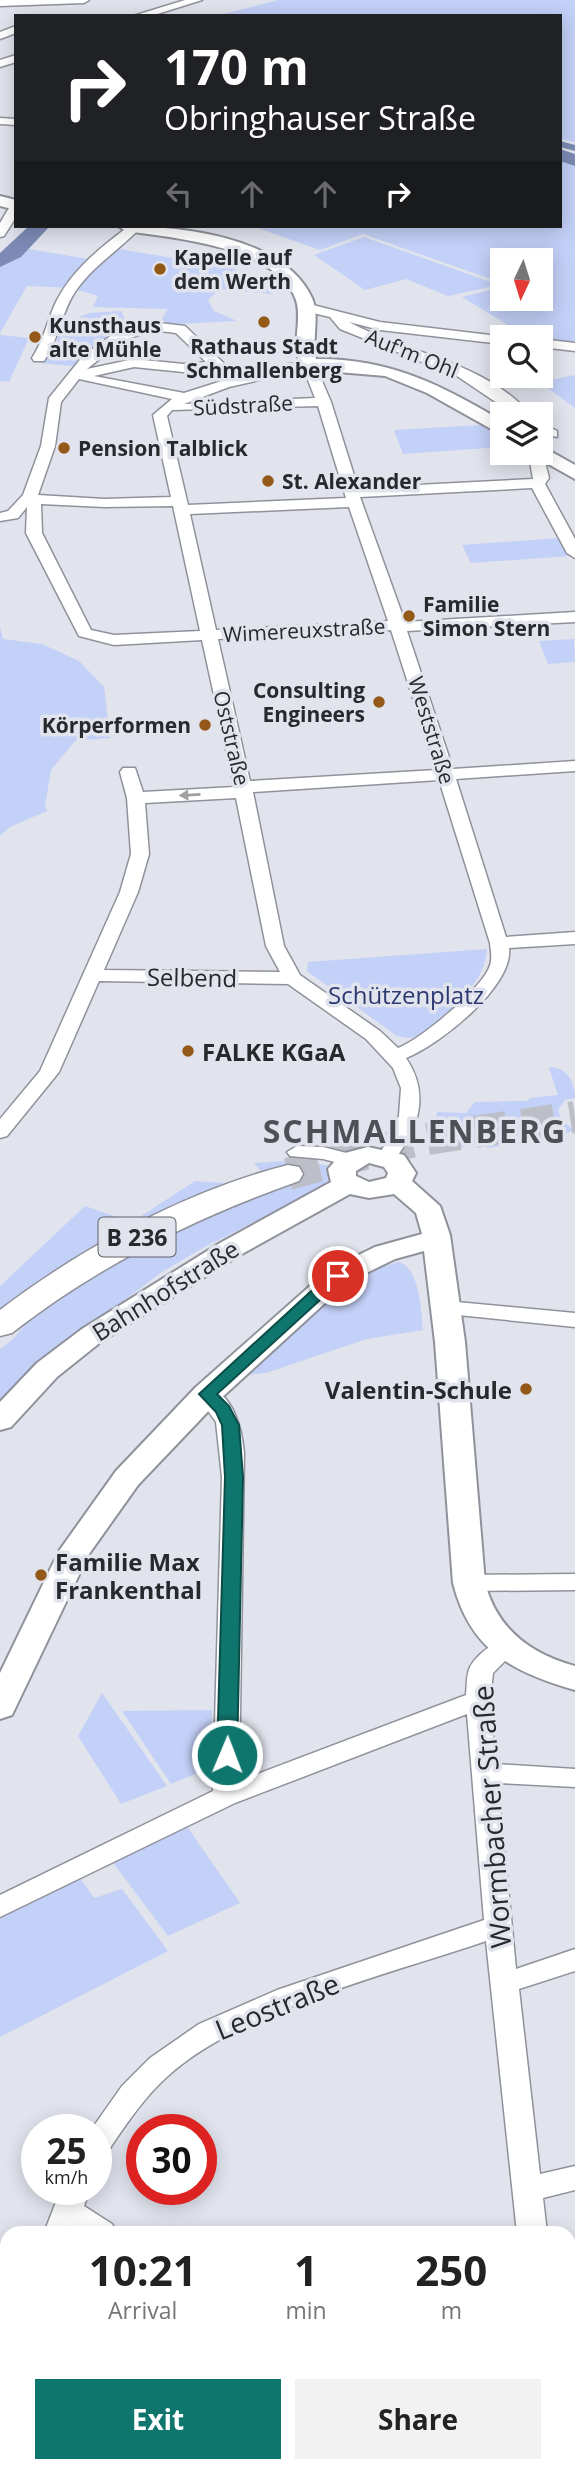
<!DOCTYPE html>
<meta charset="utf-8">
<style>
body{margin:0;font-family:"Open Sans",sans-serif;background:#f2f2f2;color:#222;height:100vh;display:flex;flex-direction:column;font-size:26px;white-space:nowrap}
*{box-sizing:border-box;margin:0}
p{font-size:23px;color:#767676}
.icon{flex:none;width:38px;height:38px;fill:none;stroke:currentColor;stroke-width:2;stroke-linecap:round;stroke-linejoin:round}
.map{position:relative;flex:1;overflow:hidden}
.sheet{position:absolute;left:0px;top:2226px;width:576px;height:247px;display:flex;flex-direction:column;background:#fff;border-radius:21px 21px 0 0;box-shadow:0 4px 18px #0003}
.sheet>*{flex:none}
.guide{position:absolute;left:14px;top:14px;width:548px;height:214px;border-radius:0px;box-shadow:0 4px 18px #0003;background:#202124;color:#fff;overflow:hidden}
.needle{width:46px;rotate:184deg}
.controls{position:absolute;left:490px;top:248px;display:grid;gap:14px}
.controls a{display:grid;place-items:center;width:63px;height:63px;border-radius:0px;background:#fff;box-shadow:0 4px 18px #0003;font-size:35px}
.speed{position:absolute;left:21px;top:2114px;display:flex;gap:14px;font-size:35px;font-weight:700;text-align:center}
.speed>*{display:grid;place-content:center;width:91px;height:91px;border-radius:50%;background:#fff;box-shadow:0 4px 18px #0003;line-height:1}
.speed small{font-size:18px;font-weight:400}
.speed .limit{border:10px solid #d22;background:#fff;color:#111}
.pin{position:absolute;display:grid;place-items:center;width:60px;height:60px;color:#fff;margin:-30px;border:4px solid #fff;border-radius:50%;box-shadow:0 2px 7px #0007}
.me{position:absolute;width:77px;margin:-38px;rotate:1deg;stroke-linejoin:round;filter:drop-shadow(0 0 5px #0008)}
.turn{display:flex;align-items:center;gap:24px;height:147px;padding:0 35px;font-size:32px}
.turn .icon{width:91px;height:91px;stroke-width:2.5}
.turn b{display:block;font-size:49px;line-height:60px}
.lanes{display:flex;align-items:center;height:66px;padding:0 35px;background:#0003;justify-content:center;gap:35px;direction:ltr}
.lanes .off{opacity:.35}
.eta{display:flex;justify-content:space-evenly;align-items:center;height:119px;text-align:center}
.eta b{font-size:42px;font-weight:700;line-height:49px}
.button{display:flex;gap:14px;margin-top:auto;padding:14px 35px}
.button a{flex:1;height:80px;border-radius:0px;background:#0f766e;color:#fff;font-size:28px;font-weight:700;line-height:80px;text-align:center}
.button a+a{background:#f2f2f2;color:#222}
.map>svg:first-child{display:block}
.green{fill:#c3d0f7}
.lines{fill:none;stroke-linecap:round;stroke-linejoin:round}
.canal{fill:#7c8ab5;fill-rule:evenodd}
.river{fill:#7c8ab5;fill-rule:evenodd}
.primary-tunnel{stroke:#bcbfc7;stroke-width:32;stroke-dasharray:32 16;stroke-linecap:butt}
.street-casing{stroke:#90929b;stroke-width:3}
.secondary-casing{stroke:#90929b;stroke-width:4}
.primary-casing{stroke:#90929b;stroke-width:3}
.street{fill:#fff;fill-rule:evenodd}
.secondary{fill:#fff;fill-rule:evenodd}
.primary{fill:#fff;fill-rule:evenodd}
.oneway{fill:#9e9fa0}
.route{fill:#0f766e;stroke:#0a4d48;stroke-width:2}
.poi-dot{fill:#945819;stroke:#e1e4ed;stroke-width:2.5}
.labels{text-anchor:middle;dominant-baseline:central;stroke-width:7;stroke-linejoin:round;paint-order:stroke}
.far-poi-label{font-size:21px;font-weight:bold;fill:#28292d;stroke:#e1e4ed;text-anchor:start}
.far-street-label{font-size:21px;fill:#28292d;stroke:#e1e4ed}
.shield{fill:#e1e4ed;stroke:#606167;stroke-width:2}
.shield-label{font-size:23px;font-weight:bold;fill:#28292d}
.street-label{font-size:24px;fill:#28292d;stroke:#e1e4ed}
.park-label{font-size:24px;fill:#2d3971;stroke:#e1e4ed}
.poi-label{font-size:24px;font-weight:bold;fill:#28292d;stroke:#e1e4ed;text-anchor:start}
.near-street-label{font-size:28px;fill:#28292d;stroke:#e1e4ed}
.district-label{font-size:32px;font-weight:bold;letter-spacing:2px;fill:#4e5058;stroke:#e1e4ed}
</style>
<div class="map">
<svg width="575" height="2472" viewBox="0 0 575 2472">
<rect width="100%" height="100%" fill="#e1e4ed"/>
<path class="green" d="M278 0H575V142L560 139V16H216Z
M560 156 575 160V343L529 338 462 297 502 287V299H541V261H502V283L363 234 320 250 252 226H560Z
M364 237 499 285 448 296 406 279 365 290 314 255Z
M113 248 233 268 273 294 219 289 208 300 214 311 237 321 158 325 168 309 93 307 98 296 72 288 27 286 0 333V266L28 249 95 260Z
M121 311 130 330 83 356 73 366 40 363 56 343 62 323 90 313Z
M0 335 29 338 9 382 0 381Z
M575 375V408L539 382Z
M481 425 502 437V447L403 454 394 430Z
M560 538 571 556 471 563 462 545Z
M0 627 3 639 42 644 79 661 104 687 110 738 75 741 51 770 45 806 47 811 10 827 0 836Z
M574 639 575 662 548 664 539 641Z
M487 949C485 987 446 1012 419 1036L409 1038 397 1036 307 971 308 962Z
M552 1067C568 1069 575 1083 575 1098L565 1100 558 1110 561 1120 574 1130 558 1137 488 1148 478 1144 452 1149C435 1141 434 1129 437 1112L466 1113 475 1102 527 1101 530 1098 558 1095 549 1068Z
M300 1160 330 1166 332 1172 329 1180 311 1194 208 1245 162 1272 39 1364 0 1404V1349L12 1340 40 1307 161 1234 297 1180 282 1165 261 1171 254 1163Z
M195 1181 224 1183 229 1187 0 1311V1286L85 1206 132 1222Z
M399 1262C420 1269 421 1311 423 1330L367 1339 266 1373 244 1375 350 1280 369 1270Z
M102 1693 167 1786 121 1804 78 1736Z
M212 1710 210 1768 171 1784 122 1711Z
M188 1828 240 1903 168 1936 111 1860Z
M78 1875 94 1898 122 1889 168 1951 0 2037V1917Z"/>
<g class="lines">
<path class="canal" d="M560 141 575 145V151L560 147Z"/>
<path class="river" d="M560 149 575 154V166L560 161Z
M29 226H50L21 257 0 267V253Z"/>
<path class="primary-tunnel" d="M288 1174 414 1141 575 1117"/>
<defs>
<path id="street" d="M0 0H89L84 3 0 6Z
M185 0H202L151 16H133Z
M16 26V33L0 39V32Z
M16 55V62L0 67V60Z
M0 118 16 119V125L0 124Z
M16 202V217L4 236 0 237V223L12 203Z
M129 226 141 227C120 250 93 265 75 292 61 313 59 339 44 361H34L32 358C44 340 47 321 56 302 72 270 101 247 129 226Z
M305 303 380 322 507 337 502 338V344L380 330 349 322C408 354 484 361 531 415H515L457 376 340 329 330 317 300 310 298 307Z
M151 322 185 326 237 376 288 364 314 362 331 402 358 488 533 479 529 456 541 453V450L548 451 550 454 544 458 549 478 545 484 575 539V558L567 553 532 488 360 497 405 622 575 612V622L407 631 453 769 575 761V771L456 779 506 937 575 932V944L509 948C514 986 439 1045 406 1058 431 1095 418 1129 393 1162H379L376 1158 388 1141 399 1116 401 1088 393 1068 366 1039 288 984 99 981 59 1072 7 1136 0 1138V1119L40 1071 120 892 131 854 127 798 120 772 123 768H135L143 792 234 787 202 640 114 645 79 636 26 533 27 507 18 518 0 521V513L8 511 23 495 41 446 49 398 83 356 112 335ZM152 330 176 333 206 362 183 364 134 359 87 369 122 341ZM134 367 183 372 214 369 225 380 184 393 94 376ZM304 370 315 398 184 404 229 387ZM79 379 172 399 153 415 171 497 104 499 38 495 55 446 61 402ZM318 406 346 498 188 505 167 416 172 410ZM41 504 104 507 173 506 200 631 114 635 91 630 42 533ZM349 507 388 621 216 630 190 514ZM391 630 436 770 250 781 218 639ZM439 780 490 943C491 953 493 961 488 970 477 992 421 1039 398 1048L380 1031 300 975 284 946 253 792ZM236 798 266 946 280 972 104 970 138 892 149 854 145 803Z
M541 339 575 343V351L541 347Z
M541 423 557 431V437L541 433Z
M297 1146 323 1147 358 1156 361 1160 351 1166 323 1159 290 1156 287 1152Z
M446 1301 575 1313V1327L438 1313 435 1308Z
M207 1387C234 1394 242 1430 244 1453L239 1781 466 1695C467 1686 466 1675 470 1667 478 1653 500 1636 516 1641L519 1647 493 1673 490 1700 496 1764 575 1769V1787L498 1783 516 1969 575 1949V1971L519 1989 540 2174 575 2166V2190L543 2198 547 2233H517L486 1941C393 1973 241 2010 169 2075 143 2098 125 2126 106 2154L96 2158V2130H91L122 2086 150 2058 199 2024 277 1990 484 1920 467 1714 235 1803 0 1917V1895L213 1791 222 1477 216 1422 196 1394 199 1389Z
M575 1574V1590L469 1591 461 1589 457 1583 461 1577 469 1575Z
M61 2189H90L84 2206 112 2224 117 2233H44Z
M7 2403V2451L0 2454V2406Z
M569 2464 570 2472H538V2466Z"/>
<path id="secondary" d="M0 196 16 200V210L0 206Z
M118 226C177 226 281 235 311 296 321 315 311 339 316 359 388 358 442 385 502 421V435L427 393 385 376 303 369C289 347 303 323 296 300 277 246 173 238 126 231Z
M541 446 575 465V479L534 456 532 453H541Z
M368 1147 404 1155 416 1173 412 1181 440 1206 450 1235 465 1342 485 1583C497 1629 530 1654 575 1666V1690C512 1672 470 1650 453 1583L435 1342 424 1251 395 1259 348 1282 218 1401 138 1485 89 1554 12 1715 0 1719V1673L59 1551 116 1471 196 1387 328 1270 375 1247 422 1234 416 1213 394 1194 369 1198 350 1194 240 1255 102 1341 57 1377 11 1427 0 1430V1402L37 1363 82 1329 220 1243 331 1182 328 1169 341 1154ZM369 1163 384 1167 388 1173 386 1178 369 1182 356 1176V1171Z"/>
<path id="primary" d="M288 1165 299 1167 303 1174 299 1181C195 1218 99 1265 12 1333L0 1336V1310C81 1248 188 1190 288 1165Z"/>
</defs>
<use href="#street" class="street-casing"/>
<use href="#secondary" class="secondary-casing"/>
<use href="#primary" class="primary-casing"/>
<use href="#street" class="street"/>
<use href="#secondary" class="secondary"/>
<use href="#primary" class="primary"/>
</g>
<defs><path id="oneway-solid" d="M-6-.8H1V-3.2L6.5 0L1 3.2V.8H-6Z" transform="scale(1.75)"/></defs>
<use class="oneway" href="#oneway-solid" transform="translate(190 795) rotate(177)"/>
<path class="route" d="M338 1271 346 1276 343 1279 217 1394 229 1406 239 1425 243 1477 237 1755 227 1762 217 1755 225 1477 222 1425 216 1412 199 1394 332 1272Z"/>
<g class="poi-dot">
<circle cx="160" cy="269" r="7"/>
<circle cx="264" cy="322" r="7"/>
<circle cx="35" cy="337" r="7"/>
<circle cx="64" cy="448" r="7"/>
<circle cx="268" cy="481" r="7"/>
<circle cx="409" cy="616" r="7"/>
<circle cx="379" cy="702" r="7"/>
<circle cx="205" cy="725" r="7"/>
<circle cx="188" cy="1051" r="7"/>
<circle cx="526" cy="1389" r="7"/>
<circle cx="41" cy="1575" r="7"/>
</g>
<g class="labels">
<g class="far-poi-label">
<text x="174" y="257">Kapelle auf<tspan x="174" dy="24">dem Werth</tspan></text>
<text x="49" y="325">Kunsthaus<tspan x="49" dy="24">alte Mühle</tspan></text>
<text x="264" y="346" text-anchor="middle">Rathaus Stadt<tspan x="264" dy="24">Schmallenberg</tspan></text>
<text x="78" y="448">Pension Talblick</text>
<text x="282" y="481">St. Alexander</text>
<text x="423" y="604">Familie<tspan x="423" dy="24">Simon Stern</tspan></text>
<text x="365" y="690" text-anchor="end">Consulting<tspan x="365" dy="24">Engineers</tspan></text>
<text x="191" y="725" text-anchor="end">Körperformen</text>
</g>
<g class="far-street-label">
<text transform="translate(412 353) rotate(22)">Auf'm Ohl</text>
<text transform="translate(243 405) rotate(-3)">Südstraße</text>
<text transform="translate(304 630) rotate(-3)">Wimereuxstraße</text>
<text transform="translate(432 730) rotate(73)">Weststraße</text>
<text transform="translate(232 738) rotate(77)">Oststraße</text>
</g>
<rect class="shield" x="98.5" y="1217.5" width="77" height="39" rx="5"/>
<g class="shield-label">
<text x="137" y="1237">B 236</text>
</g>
<g class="street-label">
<text transform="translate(192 977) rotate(1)">Selbend</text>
<text transform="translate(165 1290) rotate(-32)">Bahnhofstraße</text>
</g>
<g class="park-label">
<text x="406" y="994">Schützenplatz</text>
</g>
<g class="poi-label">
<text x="202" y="1051">FALKE KGaA</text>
<text x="512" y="1389" text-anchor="end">Valentin-Schule</text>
<text x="55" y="1561">Familie Max<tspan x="55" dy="28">Frankenthal</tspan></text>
</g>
<g class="near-street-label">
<text transform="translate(491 1817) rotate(-94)">Wormbacher Straße</text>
<text transform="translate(277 2006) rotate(-22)">Leostraße</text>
</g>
<g class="district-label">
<text x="415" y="1130">SCHMALLENBERG</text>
</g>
</g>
</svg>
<div class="controls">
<a><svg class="needle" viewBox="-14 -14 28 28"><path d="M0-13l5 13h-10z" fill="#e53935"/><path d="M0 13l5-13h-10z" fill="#767676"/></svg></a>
<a><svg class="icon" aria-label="search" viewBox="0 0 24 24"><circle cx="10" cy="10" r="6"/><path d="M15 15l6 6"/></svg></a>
<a><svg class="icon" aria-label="layers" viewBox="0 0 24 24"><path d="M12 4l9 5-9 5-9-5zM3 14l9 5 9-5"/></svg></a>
</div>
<div class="speed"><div>25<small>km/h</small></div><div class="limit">30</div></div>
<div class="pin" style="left:338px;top:1276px;background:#d93025"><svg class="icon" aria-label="arrive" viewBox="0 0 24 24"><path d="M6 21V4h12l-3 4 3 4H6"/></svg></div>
<svg class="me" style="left:227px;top:1755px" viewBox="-20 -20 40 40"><circle r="17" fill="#0f766e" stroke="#fff" stroke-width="3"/><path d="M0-11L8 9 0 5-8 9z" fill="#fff"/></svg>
<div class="guide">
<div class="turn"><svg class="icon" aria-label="right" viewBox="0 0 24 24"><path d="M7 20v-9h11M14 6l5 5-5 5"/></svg><div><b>170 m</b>Obringhauser Straße</div></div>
<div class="lanes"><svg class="icon off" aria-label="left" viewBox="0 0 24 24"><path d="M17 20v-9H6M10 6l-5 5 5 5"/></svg><svg class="icon off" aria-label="ahead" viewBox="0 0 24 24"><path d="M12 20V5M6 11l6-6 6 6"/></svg><svg class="icon off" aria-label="ahead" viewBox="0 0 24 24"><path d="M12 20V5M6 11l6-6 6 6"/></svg><svg class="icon" aria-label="right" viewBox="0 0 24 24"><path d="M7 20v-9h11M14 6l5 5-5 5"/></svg></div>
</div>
<section class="sheet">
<div class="eta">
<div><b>10:21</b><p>Arrival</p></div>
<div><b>1</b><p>min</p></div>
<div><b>250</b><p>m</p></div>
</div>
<div class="button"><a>Exit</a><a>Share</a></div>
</section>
</div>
